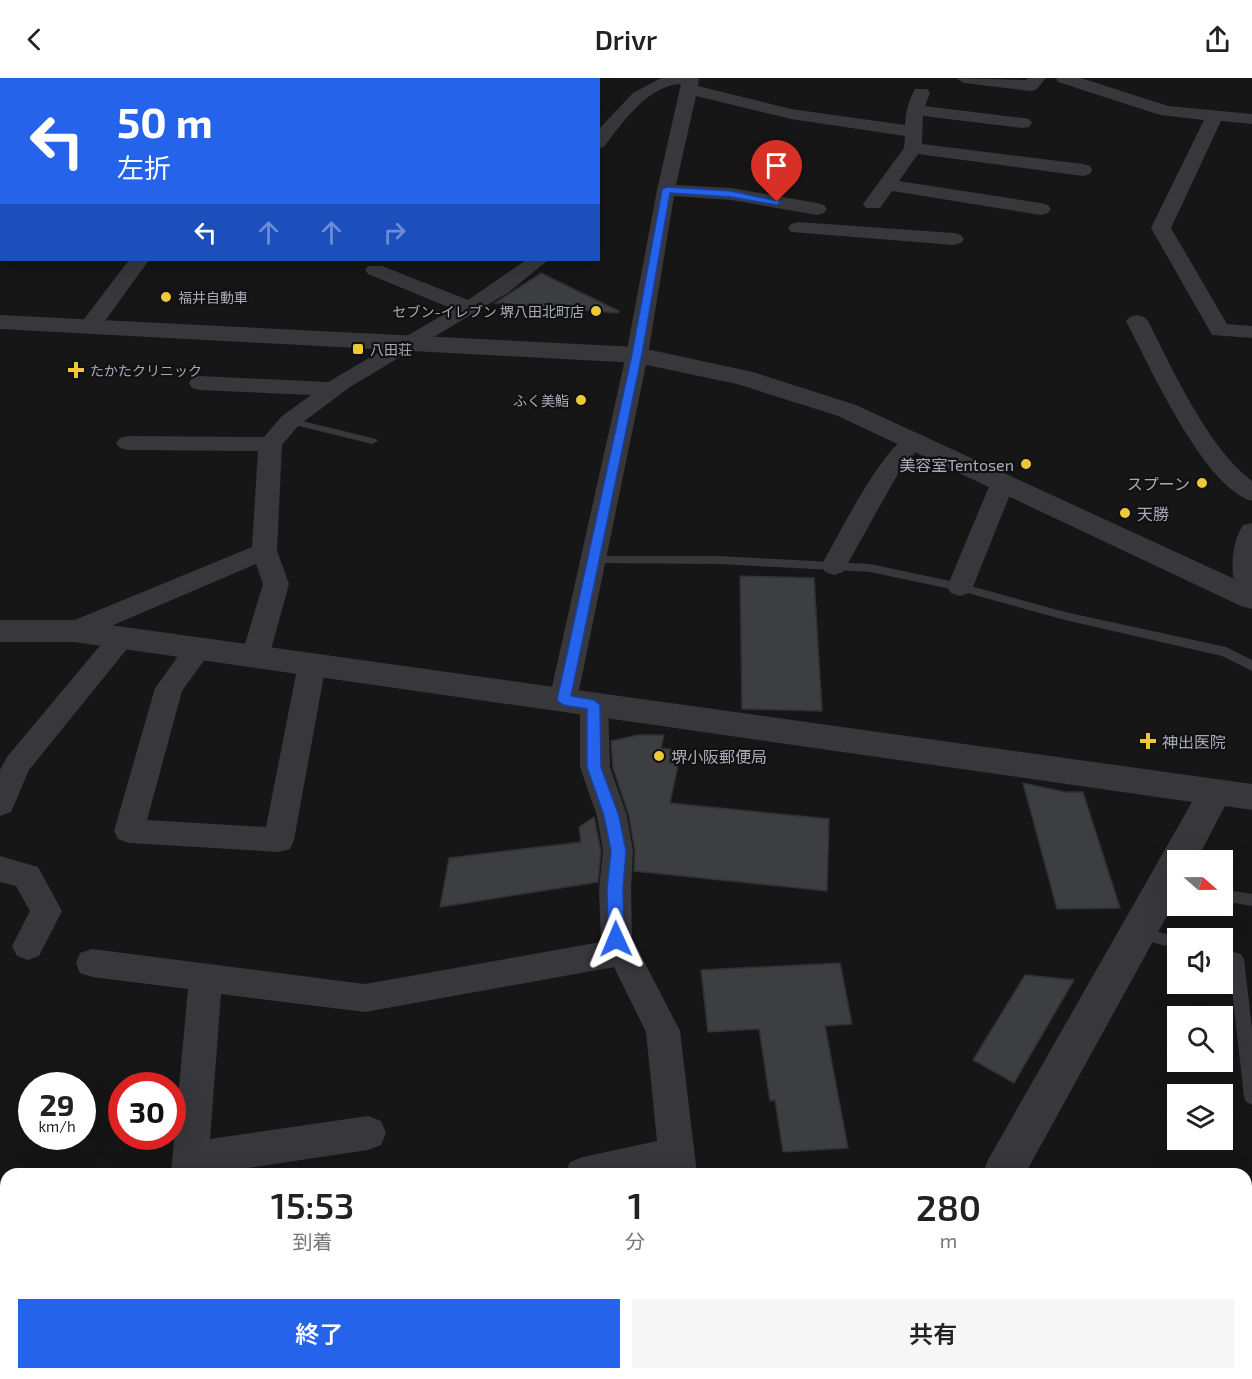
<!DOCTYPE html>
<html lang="ja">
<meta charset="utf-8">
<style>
body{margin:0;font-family:"Exo 2","Noto Sans JP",sans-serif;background:#f6f6f6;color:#222;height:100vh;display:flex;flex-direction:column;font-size:22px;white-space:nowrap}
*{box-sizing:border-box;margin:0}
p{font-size:20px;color:#767676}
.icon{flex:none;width:33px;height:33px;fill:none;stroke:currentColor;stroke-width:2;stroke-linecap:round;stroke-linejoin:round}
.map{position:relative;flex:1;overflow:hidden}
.sheet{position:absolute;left:0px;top:1090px;width:1252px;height:212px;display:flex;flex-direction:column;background:#fff;border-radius:18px 18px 0 0;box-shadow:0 6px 24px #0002}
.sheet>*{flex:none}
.top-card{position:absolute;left:0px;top:0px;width:600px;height:183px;box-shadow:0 6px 24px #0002;background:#2563eb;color:#fff;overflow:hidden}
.needle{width:39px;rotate:110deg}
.fabs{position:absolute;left:1167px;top:772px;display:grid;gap:12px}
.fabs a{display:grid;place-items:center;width:66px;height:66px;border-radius:0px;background:#fff;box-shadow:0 6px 24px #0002;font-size:30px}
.speed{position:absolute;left:18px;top:994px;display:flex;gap:12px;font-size:30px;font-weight:700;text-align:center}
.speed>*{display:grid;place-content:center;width:78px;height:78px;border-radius:50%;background:#fff;box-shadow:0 6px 24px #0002;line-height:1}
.speed small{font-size:15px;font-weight:400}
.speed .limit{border:9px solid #d22;background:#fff;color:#111}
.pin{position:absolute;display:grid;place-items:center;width:51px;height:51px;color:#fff;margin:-62px -26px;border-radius:50% 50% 50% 0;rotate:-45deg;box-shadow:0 0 6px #0007}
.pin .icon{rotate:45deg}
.me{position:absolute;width:66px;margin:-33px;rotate:359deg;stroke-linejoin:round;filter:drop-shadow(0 0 4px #0008)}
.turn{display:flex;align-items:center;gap:21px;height:126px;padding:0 18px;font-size:27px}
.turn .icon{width:78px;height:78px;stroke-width:2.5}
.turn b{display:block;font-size:42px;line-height:51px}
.lanes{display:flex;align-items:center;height:57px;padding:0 18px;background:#0003;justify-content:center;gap:30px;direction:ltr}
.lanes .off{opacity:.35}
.eta{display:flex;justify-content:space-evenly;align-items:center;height:102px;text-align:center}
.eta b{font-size:36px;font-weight:600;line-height:42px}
.button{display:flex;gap:12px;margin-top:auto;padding:12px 18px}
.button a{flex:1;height:69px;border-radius:0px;background:#2563eb;color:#fff;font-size:24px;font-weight:600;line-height:69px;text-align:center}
.button a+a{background:#f6f6f6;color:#222}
header{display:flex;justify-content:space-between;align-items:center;height:78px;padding:0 18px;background:#fff;font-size:27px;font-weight:600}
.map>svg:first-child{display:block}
.building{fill:#3d3e41;stroke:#303033;stroke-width:1.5}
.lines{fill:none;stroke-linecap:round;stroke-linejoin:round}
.service{fill:#37373c;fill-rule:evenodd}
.minor{fill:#37373c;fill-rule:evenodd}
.tertiary{fill:#37373c;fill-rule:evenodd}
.route{fill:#2563eb;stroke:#184099;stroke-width:1.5}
.poi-dot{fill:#edc938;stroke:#111112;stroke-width:2}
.labels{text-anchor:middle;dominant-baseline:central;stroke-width:4.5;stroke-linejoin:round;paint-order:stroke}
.far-poi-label{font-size:14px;fill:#a8abb7;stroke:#111112;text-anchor:start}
.poi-label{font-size:16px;fill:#a8abb7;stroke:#111112;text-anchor:start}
</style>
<header><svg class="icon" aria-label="back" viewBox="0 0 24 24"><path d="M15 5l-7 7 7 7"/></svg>Drivr<svg class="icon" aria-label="share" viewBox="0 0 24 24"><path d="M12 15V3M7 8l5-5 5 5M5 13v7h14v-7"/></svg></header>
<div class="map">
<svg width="1252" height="1301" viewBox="0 0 1252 1301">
<rect width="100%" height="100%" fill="#161617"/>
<path class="building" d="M541 195 619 233 618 235 495 225Z
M740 498 814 500 822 633 742 631Z
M638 657H664L661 670 681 673 670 725 829 741 827 813 634 793 635 773 629 738 613 690 611 663Z
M1023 705 1065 714H1083L1120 830 1057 831Z
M594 739 601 773 598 804 440 829 449 780 581 764 579 749Z
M840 885 852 946 825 948 848 1070 783 1074 775 1022 770 1023 759 951 708 954 701 892Z
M1025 897 1074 902 1014 1005 973 982Z"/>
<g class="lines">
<path class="service" d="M290 340 376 361 378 363 372 366 286 345 285 343Z
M593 478H719L870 486 960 505 1065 534 1226 569 1252 582V593L1222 578 1065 542 960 513 870 494 719 486 589 485 587 482 589 479Z
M1222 811 1252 816V828L1222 823Z
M1139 849 1178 859 1184 861H1178V871L1139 861 1134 860 1131 855 1134 850Z
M1222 871 1241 876 1244 881 1252 950V1027L1246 1024 1244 1019 1229 885 1222 884Z
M1043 1296H1069L1072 1301H1045Z"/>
<path class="minor" d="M24 0H40L23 2Z
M373 0H389L372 2Z
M661 0H699L698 8 791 31 905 47C906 34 908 23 915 11H927L930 15 925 28 1023 40 1029 41 1032 45 1029 49 1023 50 923 38 922 66 1083 86 1090 88 1092 92 1090 96 1083 98 918 76 899 103 1041 125 1048 127 1051 131 1048 135 1041 137 892 113 880 130H866L863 126 904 70 905 58 791 41 696 18 676 107 731 110 817 125 824 127 827 131 824 135 817 137 731 122 674 118 648 277 577 622 573 629 563 632 553 629 549 622 626 277 657 112 681 6C648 7 622 45 604 69L598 70V52L633 15Z
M956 0 1026 2 1028 0H1046L1036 12 1030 13 964 5Z
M1056 0H1081L1168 28 1252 36V46L1221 43 1171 150 1227 246 1252 248V260L1212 257 1151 150 1204 42 1160 37 1058 4Z
M0 25H2L0 36Z
M798 144 954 155 961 157 964 161 961 165 954 167 791 154 788 150 791 146Z
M129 182H149L97 254 89 255 81 254 78 249Z
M526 182H548L509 214 350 309 298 348 282 367 277 473 289 506 269 579 265 586 255 589 245 586 241 579 263 506 256 486 83 560 74 562 65 560 61 553 65 546 252 469 258 373 128 372 120 370 116 365 120 360 128 358 264 359 282 338 311 317 200 312 192 310 189 305 192 300 200 298 328 304 453 231 368 196 365 192 368 188H382L468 222Z
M1137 237 1144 239 1148 243C1173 292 1208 370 1252 403V423C1204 410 1149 287 1126 243L1130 239Z
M914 355 922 357 926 362 900 392 843 494 834 497 825 494 821 488C838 459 885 362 914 355Z
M1003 396 1012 399 1015 404 973 509 969 515 960 518 951 515 947 509 991 404 994 399Z
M1252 445V529L1243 526C1229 504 1229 470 1243 447Z
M122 550 131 552 135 559 131 566 29 692 11 734 0 738V692L7 679 113 552Z
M199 560 209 563 213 570 182 613 147 742 266 749 298 586 302 579 312 576 322 579 326 586 294 762 290 771 279 774 129 765 118 761 114 753 155 610 189 563Z
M594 616 604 619 608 626 610 689 627 738 633 773 631 811 632 860 680 953 697 1096H565L570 1084 583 1079 657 1063 646 954 614 889 365 934 221 916 210 1061 368 1038 381 1043 386 1055 381 1067 368 1072 207 1096H171L188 911 92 899 80 895 76 885 80 875 92 871 365 906 601 864 599 811 603 773 597 738 580 689V626L584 619Z
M0 778 38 789 62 833 39 878 28 882 17 878 12 868 30 833 16 808 0 804Z
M151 1296H191V1301H151Z
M683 1296H723L724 1301H684Z"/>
<path class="tertiary" d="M0 237 637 269 753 294 856 327 1252 509V531L1241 528 838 338 737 306 637 285 0 251Z
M0 542H74L1252 706V732L1225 728 1196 783H1178V818L1025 1096H982L988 1082 1192 724 74 564H0Z
M861 1296H908L906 1301H859Z"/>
</g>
<path class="route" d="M666 109 731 113 782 124 777 127 731 119 670 115 642 276 571 618 594 622 600 627 601 689 619 738 626 773 623 811 624 861 621 866 616 868 610 866 608 861 607 811 611 773 604 738 587 689V631L563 627 557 622 632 276 662 112Z"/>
<g class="poi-dot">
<circle cx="166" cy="219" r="6"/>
<circle cx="596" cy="233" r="6"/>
<rect x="352" y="265" width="12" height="12" rx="3"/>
<path d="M73 283h6v6h6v6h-6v6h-6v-6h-6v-6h6z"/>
<circle cx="581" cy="322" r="6"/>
<circle cx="1026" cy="386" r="6"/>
<circle cx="1202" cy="405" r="6"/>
<circle cx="1125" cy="435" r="6"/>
<path d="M1145 654h6v6h6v6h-6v6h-6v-6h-6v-6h6z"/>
<circle cx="659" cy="678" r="6"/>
</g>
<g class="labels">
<g class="far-poi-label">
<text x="178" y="219">福井自動車</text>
<text x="584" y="233" text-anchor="end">セブン-イレブン 堺八田北町店</text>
<text x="370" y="271">八田荘</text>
<text x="90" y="292">たかたクリニック</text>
<text x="569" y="322" text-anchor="end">ふく美鮨</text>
</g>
<g class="poi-label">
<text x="1014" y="386" text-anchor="end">美容室Tentosen</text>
<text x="1190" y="405" text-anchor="end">スプーン</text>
<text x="1137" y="435">天勝</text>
<text x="1162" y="663">神出医院</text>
<text x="671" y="678">堺小阪郵便局</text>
</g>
</g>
</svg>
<div class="fabs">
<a><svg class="needle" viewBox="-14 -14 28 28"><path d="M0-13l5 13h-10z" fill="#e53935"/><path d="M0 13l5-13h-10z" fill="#767676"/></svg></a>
<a><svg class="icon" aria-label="sound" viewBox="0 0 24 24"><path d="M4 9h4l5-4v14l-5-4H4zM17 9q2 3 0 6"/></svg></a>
<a><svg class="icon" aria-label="search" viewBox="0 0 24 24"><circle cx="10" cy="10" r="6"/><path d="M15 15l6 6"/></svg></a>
<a><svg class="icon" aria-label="layers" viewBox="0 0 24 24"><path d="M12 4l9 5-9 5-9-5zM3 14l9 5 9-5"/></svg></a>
</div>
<div class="speed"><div>29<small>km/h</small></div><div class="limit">30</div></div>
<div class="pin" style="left:777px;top:124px;background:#d93025"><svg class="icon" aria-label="arrive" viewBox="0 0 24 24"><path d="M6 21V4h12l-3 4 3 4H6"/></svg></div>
<svg class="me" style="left:616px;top:861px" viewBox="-20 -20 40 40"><path d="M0-17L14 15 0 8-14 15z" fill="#2563eb" stroke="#fff" stroke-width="4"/></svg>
<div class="top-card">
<div class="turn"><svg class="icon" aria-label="left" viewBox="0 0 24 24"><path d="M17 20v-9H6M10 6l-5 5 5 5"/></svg><div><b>50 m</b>左折</div></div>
<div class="lanes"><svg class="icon" aria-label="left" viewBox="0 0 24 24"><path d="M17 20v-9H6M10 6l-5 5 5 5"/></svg><svg class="icon off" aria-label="ahead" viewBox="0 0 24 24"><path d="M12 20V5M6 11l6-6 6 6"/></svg><svg class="icon off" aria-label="ahead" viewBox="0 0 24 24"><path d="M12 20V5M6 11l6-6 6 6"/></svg><svg class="icon off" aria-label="right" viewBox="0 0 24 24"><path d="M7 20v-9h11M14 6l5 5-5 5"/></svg></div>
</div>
<section class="sheet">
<div class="eta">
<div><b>15:53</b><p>到着</p></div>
<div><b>1</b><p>分</p></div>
<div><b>280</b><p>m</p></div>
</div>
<div class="button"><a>終了</a><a>共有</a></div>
</section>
</div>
